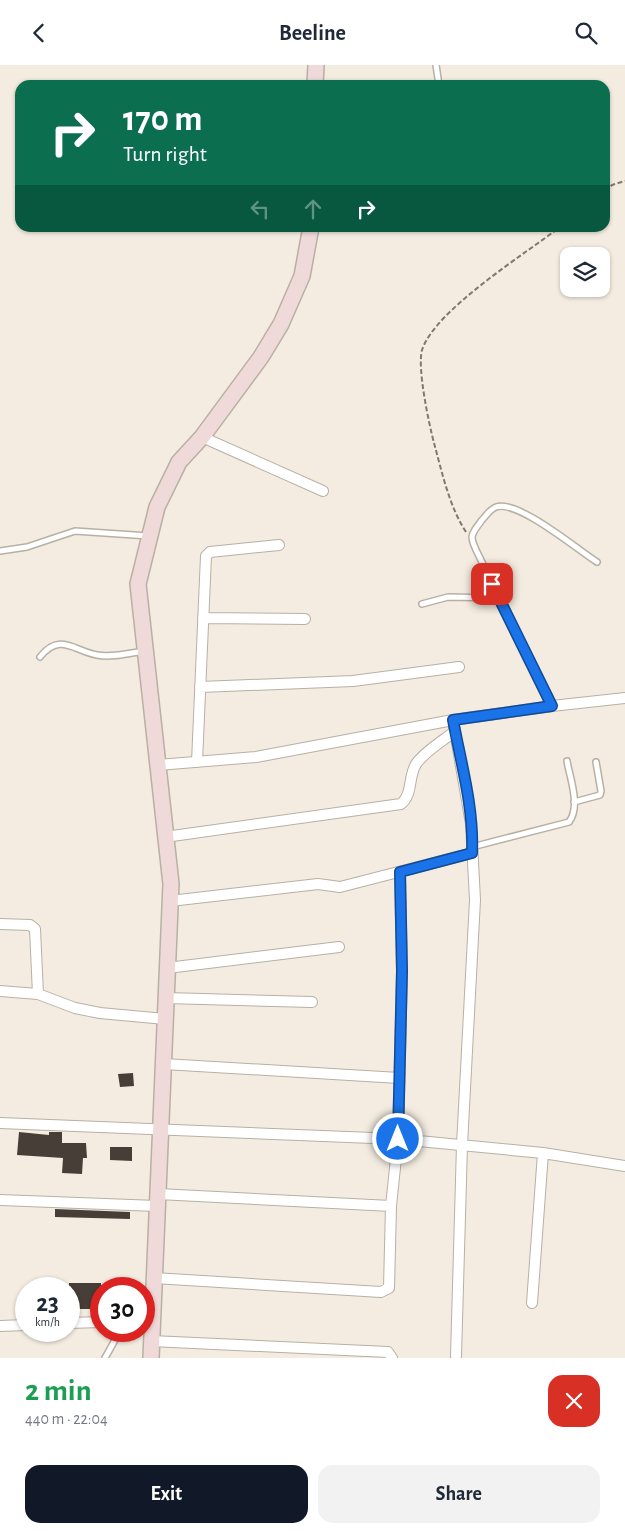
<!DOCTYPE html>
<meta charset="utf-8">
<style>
body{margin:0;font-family:"Alegreya Sans",sans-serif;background:#f2f2f3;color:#1f2937;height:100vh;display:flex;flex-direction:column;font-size:19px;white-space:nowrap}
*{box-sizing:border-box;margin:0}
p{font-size:16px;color:#747a83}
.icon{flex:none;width:28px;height:28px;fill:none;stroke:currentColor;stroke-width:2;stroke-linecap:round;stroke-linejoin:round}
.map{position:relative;height:1293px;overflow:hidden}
.details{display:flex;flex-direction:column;background:#fff;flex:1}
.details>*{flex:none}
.top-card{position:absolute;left:15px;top:15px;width:595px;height:152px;border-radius:15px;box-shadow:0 1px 4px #0004;background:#0b6e4f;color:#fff;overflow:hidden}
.tools{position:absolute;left:560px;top:182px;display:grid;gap:10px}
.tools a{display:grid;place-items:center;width:50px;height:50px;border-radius:10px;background:#fff;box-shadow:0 1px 4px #0004;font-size:25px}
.speed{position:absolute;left:15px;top:1212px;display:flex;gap:10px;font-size:25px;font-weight:700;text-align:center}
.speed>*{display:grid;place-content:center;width:65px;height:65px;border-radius:50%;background:#fff;box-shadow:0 1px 4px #0004;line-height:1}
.speed small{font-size:12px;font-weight:400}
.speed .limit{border:8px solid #d22;background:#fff;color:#111}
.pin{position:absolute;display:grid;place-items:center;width:42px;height:42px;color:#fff;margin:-21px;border-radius:10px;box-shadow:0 2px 8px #0006}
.me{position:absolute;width:55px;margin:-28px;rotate:0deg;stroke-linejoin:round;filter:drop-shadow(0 0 4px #0008)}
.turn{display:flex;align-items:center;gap:18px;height:105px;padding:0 25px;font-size:22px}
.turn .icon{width:65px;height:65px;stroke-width:2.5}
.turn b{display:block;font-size:35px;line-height:42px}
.lanes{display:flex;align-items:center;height:48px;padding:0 25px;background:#0003;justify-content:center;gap:25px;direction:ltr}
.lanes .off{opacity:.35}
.round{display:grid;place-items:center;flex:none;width:52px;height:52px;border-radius:15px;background:#f2f2f3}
.overview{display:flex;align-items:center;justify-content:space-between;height:85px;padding:0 25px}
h1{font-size:30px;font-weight:700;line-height:38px;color:#1e9e55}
.button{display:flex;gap:10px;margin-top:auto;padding:10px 25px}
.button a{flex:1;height:58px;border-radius:15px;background:#111827;color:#fff;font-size:20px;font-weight:700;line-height:58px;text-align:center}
.button a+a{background:#f2f2f3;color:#1f2937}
header{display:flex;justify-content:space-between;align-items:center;height:65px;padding:0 25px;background:#fff;font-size:22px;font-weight:700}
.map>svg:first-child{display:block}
.building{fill:#473e37}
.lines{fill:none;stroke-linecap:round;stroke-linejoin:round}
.service-casing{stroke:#b7b0a5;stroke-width:8}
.minor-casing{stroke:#b7b0a5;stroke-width:12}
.secondary-casing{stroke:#b7b0a5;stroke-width:18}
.path{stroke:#7e7971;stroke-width:2;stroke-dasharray:5 2.5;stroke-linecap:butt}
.service{stroke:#fff;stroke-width:5}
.minor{stroke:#fff;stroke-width:10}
.secondary{stroke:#f0dad9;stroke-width:15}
.route-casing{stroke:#114b97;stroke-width:12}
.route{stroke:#1a73e8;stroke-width:9}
</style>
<header><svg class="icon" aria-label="back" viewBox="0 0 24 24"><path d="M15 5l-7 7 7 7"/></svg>Beeline<svg class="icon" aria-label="search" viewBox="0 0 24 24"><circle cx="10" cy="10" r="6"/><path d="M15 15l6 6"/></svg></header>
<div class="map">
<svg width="625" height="1293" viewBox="0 0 625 1293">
<rect width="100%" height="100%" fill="#f4ece0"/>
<path class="building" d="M133 1008 134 1021 120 1022 118 1009Z
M19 1067 49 1070V1067H62V1078H86L87 1093H83L82 1109 62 1108 63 1093 17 1090Z
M110 1082H132V1096L110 1095Z
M55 1144 130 1147V1154L55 1152Z
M69 1218H101V1244H69Z"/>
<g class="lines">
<defs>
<path id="service" d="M436 0 439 20
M0 486 27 482 75 466 149 471
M422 539 448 532 500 533
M40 592C60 567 74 586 97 590 112 593 130 588 144 586
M552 641 478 489C469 471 470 471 482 455 486 451 490 444 496 442 517 434 578 485 597 497
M574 737 600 730 601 726 596 697
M472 782 569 757C581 741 570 714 567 696
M105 1293 120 1266"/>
<path id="minor" d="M202 372 323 426
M203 553 305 554
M200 622 353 616 459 602
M453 655 471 759 475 835 462 1080 456 1291
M197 697 206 491 210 487 279 480
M158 700 256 692 453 655 552 641 625 633
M165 772 401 739C413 729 408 712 416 699 425 686 443 676 455 666
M170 836 318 819 340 822 472 788
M0 859 30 860 35 864 38 929
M167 903 339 882
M0 926 38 929 75 943 100 948 165 954
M166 933 312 937
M164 999 399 1013
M0 1058 398 1074 543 1088 625 1101
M158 1129 391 1141
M0 1135 157 1141
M154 1213 381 1227 389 1223 391 1141 398 1074 402 906 400 807
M532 1238 543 1088
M69 1258 101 1257
M0 1261 26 1260
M151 1276 388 1287 392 1293"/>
<path id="secondary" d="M315 20 316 0
M151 1293 171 819 138 519 157 442 179 397 202 372 261 292 281 259 302 211 311 162"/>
</defs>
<use href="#service" class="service-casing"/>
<use href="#minor" class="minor-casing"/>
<use href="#secondary" class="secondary-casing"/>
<path class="path" d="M605 126 612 120 625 116
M466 467C449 441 442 407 434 378 429 359 417 303 422 285 435 245 525 189 560 162"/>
<use href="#service" class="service"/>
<use href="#minor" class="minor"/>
<use href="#secondary" class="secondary"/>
</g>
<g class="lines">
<defs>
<path id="route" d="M398 1074 402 906 400 807 472 788C474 743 461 698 453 655L552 641 492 519"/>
</defs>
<use href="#route" class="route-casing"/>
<use href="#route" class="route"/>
</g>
</svg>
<div class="tools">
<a><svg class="icon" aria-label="layers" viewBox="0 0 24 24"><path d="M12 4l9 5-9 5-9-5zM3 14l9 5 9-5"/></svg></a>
</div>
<div class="speed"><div>23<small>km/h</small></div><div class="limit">30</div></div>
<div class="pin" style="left:492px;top:519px;background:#d93025"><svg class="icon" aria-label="arrive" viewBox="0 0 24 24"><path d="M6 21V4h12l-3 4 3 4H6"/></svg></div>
<svg class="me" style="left:398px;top:1074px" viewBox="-20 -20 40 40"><circle r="17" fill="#1a73e8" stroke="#fff" stroke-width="3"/><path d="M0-11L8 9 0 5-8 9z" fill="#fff"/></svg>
<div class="top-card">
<div class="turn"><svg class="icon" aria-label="right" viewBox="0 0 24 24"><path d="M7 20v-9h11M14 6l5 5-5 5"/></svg><div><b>170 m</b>Turn right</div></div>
<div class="lanes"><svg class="icon off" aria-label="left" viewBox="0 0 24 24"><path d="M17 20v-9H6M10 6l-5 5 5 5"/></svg><svg class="icon off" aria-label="ahead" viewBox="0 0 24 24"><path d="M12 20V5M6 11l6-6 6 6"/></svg><svg class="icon" aria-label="right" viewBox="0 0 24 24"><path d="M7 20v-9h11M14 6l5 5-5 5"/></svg></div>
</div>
</div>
<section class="details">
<div class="overview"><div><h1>2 min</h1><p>440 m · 22:04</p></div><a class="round" style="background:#d93025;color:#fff"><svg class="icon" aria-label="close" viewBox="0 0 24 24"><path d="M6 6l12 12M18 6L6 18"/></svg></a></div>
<div class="button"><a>Exit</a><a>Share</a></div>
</section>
